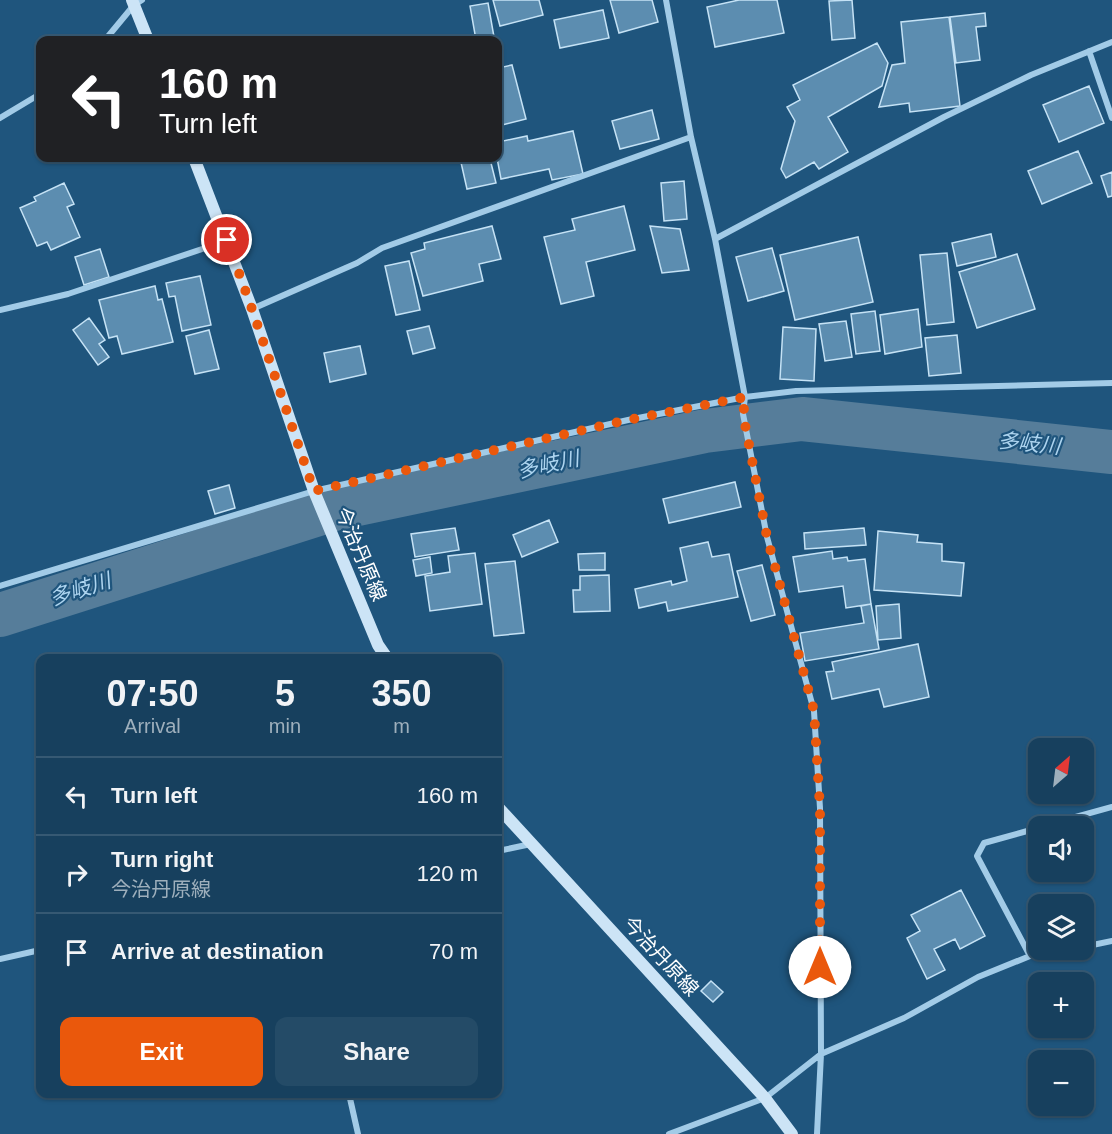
<!DOCTYPE html>
<meta charset="utf-8">
<style>
body{margin:0;font-family:Arial,"Noto Sans JP",sans-serif;background:#244b67;color:#f1f3f6;height:100vh;display:flex;flex-direction:column;font-size:22px;white-space:nowrap}
*{box-sizing:border-box;margin:0}
p{font-size:20px;color:#9eafbc}
.icon{flex:none;width:33px;height:33px;fill:none;stroke:currentColor;stroke-width:2;stroke-linecap:round;stroke-linejoin:round}
.map{position:relative;flex:1;overflow:hidden}
.side{position:absolute;left:36px;top:654px;width:466px;height:444px;display:flex;flex-direction:column;background:#17405e;border-radius:12px;box-shadow:0 2px 4px #0004,0 0 0 2px #365973}
.side>*{flex:none}
.banner{position:absolute;left:36px;top:36px;width:466px;height:126px;border-radius:12px;box-shadow:0 2px 4px #0004,0 0 0 2px #365973;background:#202124;color:#fff;overflow:hidden}
.needle{width:39px;rotate:28deg}
.fabs{position:absolute;left:1028px;top:738px;display:grid;gap:12px}
.fabs a{display:grid;place-items:center;width:66px;height:66px;border-radius:12px;background:#17405e;box-shadow:0 2px 4px #0004,0 0 0 2px #365973;font-size:30px}
.pin{position:absolute;display:grid;place-items:center;width:51px;height:51px;color:#fff;margin:-26px;border:3px solid #fff;border-radius:50%;box-shadow:0 2px 6px #0007}
.me{position:absolute;width:66px;margin:-33px;rotate:0deg;stroke-linejoin:round;filter:drop-shadow(0 0 4px #0008)}
.turn{display:flex;align-items:center;gap:21px;height:126px;padding:0 24px;font-size:27px}
.turn .icon{width:78px;height:78px;stroke-width:2.5}
.turn b{display:block;font-size:42px;line-height:51px}
.eta{display:flex;justify-content:space-evenly;align-items:center;height:102px;text-align:center}
.eta b{font-size:36px;font-weight:800;line-height:42px}
.button{display:flex;gap:12px;margin-top:auto;padding:12px 24px}
.button a{flex:1;height:69px;border-radius:12px;background:#ea580c;color:#fff;font-size:24px;font-weight:800;line-height:69px;text-align:center}
.button a+a{background:#244b67;color:#f1f3f6}
ul{padding:0;list-style:none}
li{display:flex;align-items:center;gap:18px;height:78px;padding:0 24px;border-top:2px solid #365973}
li div{flex:1}
li b{display:block;font-size:22px}
li em{font-style:normal}
.map>svg:first-child{display:block}
.lines{fill:none;stroke-linecap:round;stroke-linejoin:round}
.river{stroke:#567d9a;stroke-width:44}
.building{fill:#5c8db0;stroke:#c5e2f5;stroke-width:1.5}
.street{stroke:#a2cbe7;stroke-width:6}
.secondary{stroke:#cce4f6;stroke-width:12}
.route{stroke:#ea580c;stroke-width:10;stroke-dasharray:0 18}
.labels{text-anchor:middle;dominant-baseline:central;stroke-width:4.5;stroke-linejoin:round;paint-order:stroke}
.street-label{font-size:20px;fill:#fff;stroke:#1f557d}
.water-label{font-size:21px;font-style:italic;fill:#add4ef;stroke:#1f557d}
</style>
<div class="map">
<svg width="1112" height="1134" viewBox="0 0 1112 1134">
<rect width="100%" height="100%" fill="#1f557d"/>
<g class="lines">
<path class="river" d="M0 615 334 509 705 431 802 419 1112 452"/>
</g>
<path class="building" d="M493 0H539L543 15 500 26Z
M610 0H652L658 22 619 33Z
M739 0H777L784 33 715 47 707 7Z
M852 0 855 38 832 40 829 1Z
M488 3 494 37 476 40 470 6Z
M603 10 609 38 560 48 554 20Z
M985 13 986 26 976 27 980 60 956 63 950 17Z
M949 17 960 106 910 112 909 103 879 107 892 65 905 63 901 22Z
M877 43 888 63 882 86 828 117 848 152 819 169 814 162 786 178 781 169 795 121 787 107 800 100 793 85Z
M512 65 526 119 498 126V68Z
M1089 86 1104 123 1059 142 1043 105Z
M652 110 659 139 620 149 612 121Z
M573 131 583 174 552 180 549 169 501 179 497 158 498 142 527 136 528 141Z
M1078 151 1092 183 1042 204 1028 171Z
M460 158H496L490 159 496 183 467 189Z
M1112 172V196L1108 197 1101 176Z
M684 181 687 219 664 221 661 183Z
M64 183 74 204 67 207 80 237 51 250 47 242 37 246 20 208 36 201 34 197Z
M624 206 635 250 586 262 594 296 561 304 544 237 575 230 572 219Z
M492 226 501 259 479 264 483 281 423 296 411 253 425 249 424 243Z
M650 226 680 229 689 270 662 273Z
M991 234 996 257 957 266 952 243Z
M858 237 873 302 795 320 780 255Z
M772 248 784 291 748 301 736 257Z
M100 249 109 277 84 285 75 257Z
M947 253 954 322 927 325 920 255Z
M1017 254 1035 309 977 328 959 272Z
M409 261 420 310 396 315 385 266Z
M200 276 211 325 182 331 175 296 169 297 166 283Z
M155 286 158 300 162 299 173 342 122 354 117 336 109 338 99 300Z
M918 309 922 347 885 354 880 315Z
M875 311 880 351 856 354 851 314Z
M89 318 105 340 99 344 109 357 98 365 73 330Z
M846 321 852 357 825 361 819 324Z
M429 326 435 348 413 354 407 331Z
M783 327 816 329 814 381 780 379Z
M209 330 219 369 195 374 186 336Z
M957 335 961 373 929 376 925 338Z
M360 346 366 374 330 382 324 353Z
M735 482 741 507 669 523 663 499Z
M229 485 235 508 215 514 208 491Z
M549 520 558 542 522 557 513 535Z
M455 528 459 550 415 557 411 534Z
M864 528 866 545 805 549 804 533Z
M878 531 918 535 917 542 942 544V561L964 563 961 596 874 590Z
M708 542 712 557 729 554 738 597 668 611 666 602 639 608 635 589 671 581 672 585 687 581 680 548Z
M832 551 833 559 847 557 848 561 865 559 871 604 846 608 843 586 799 592 793 557Z
M475 553 482 604 430 611 425 576 450 572 448 556Z
M605 553V570H579L578 554Z
M430 557 432 573 416 576 413 560Z
M515 561 524 633 494 636 485 564Z
M762 565 775 615 751 621 737 571Z
M609 575 610 611 574 612 573 590H580V576Z
M871 604 879 649 805 661 800 633 864 623 861 606Z
M899 604 901 638 878 640 876 606Z
M918 644 929 697 884 707 879 689 832 699 826 672 834 671 832 662Z
M961 890 985 936 960 949 955 939 934 949 945 970 927 979 907 938 920 931 911 915Z
M711 981 723 992 713 1002 701 991Z"/>
<g class="lines">
<path class="street" d="M666 0 691 137 715 239 745 397 743 414 767 537 814 711 820 808 821 1054 817 1134
M105 40 134 5 142 0
M1089 51 1112 118
M0 118 40 94
M715 239 944 117 1031 75 1112 42
M252 309 357 263 382 248 691 137
M0 310 68 294 226 241
M0 586 314 491 628 420 745 397 796 391 1112 383
M1043 826 1112 807
M498 851 531 844
M1083 947 1112 941
M1030 956 977 856 984 843 1038 828
M0 959 40 950
M349 1094 358 1134
M669 1134 765 1098 821 1054 904 1018 978 977 1030 956 1067 950"/>
<path class="secondary" d="M132 0 148 40
M194 158 252 309 314 491 378 645 387 658
M498 807 765 1098 792 1134"/>
</g>
<g class="lines">
<path class="route" d="M227 240 252 309 314 491 628 420 746 397 743 414 767 537 814 711 820 808V967"/>
</g>
<g class="labels">
<g class="street-label">
<text transform="translate(361 554) rotate(67)">今治丹原線</text>
<text transform="translate(661 956) rotate(47)">今治丹原線</text>
</g>
<g class="water-label">
<text transform="translate(1029 443) rotate(6)">多岐川</text>
<text transform="translate(548 464) rotate(-12)">多岐川</text>
<text transform="translate(80 589) rotate(-18)">多岐川</text>
</g>
</g>
</svg>
<div class="fabs">
<a><svg class="needle" viewBox="-14 -14 28 28"><path d="M0-13l5 13h-10z" fill="#e53935"/><path d="M0 13l5-13h-10z" fill="#9eafbc"/></svg></a>
<a><svg class="icon" aria-label="sound" viewBox="0 0 24 24"><path d="M4 9h4l5-4v14l-5-4H4zM17 9q2 3 0 6"/></svg></a>
<a><svg class="icon" aria-label="layers" viewBox="0 0 24 24"><path d="M12 4l9 5-9 5-9-5zM3 14l9 5 9-5"/></svg></a>
<a>+</a>
<a>−</a>
</div>
<div class="pin" style="left:227px;top:240px;background:#d93025"><svg class="icon" aria-label="arrive" viewBox="0 0 24 24"><path d="M6 21V4h12l-3 4 3 4H6"/></svg></div>
<svg class="me" style="left:820px;top:967px" viewBox="-20 -20 40 40"><circle r="19" fill="#fff"/><path d="M0-13L10 11 0 6-10 11z" fill="#ea580c"/></svg>
<div class="banner">
<div class="turn"><svg class="icon" aria-label="left" viewBox="0 0 24 24"><path d="M17 20v-9H6M10 6l-5 5 5 5"/></svg><div><b>160 m</b>Turn left</div></div>
</div>
<section class="side">
<div class="eta">
<div><b>07:50</b><p>Arrival</p></div>
<div><b>5</b><p>min</p></div>
<div><b>350</b><p>m</p></div>
</div>
<ul>
<li><svg class="icon" aria-label="left" viewBox="0 0 24 24"><path d="M17 20v-9H6M10 6l-5 5 5 5"/></svg><div><b>Turn left</b></div><em>160 m</em></li>
<li><svg class="icon" aria-label="right" viewBox="0 0 24 24"><path d="M7 20v-9h11M14 6l5 5-5 5"/></svg><div><b>Turn right</b><p>今治丹原線</p></div><em>120 m</em></li>
<li><svg class="icon" aria-label="arrive" viewBox="0 0 24 24"><path d="M6 21V4h12l-3 4 3 4H6"/></svg><div><b>Arrive at destination</b></div><em>70 m</em></li>
</ul>
<div class="button"><a>Exit</a><a>Share</a></div>
</section>
</div>
